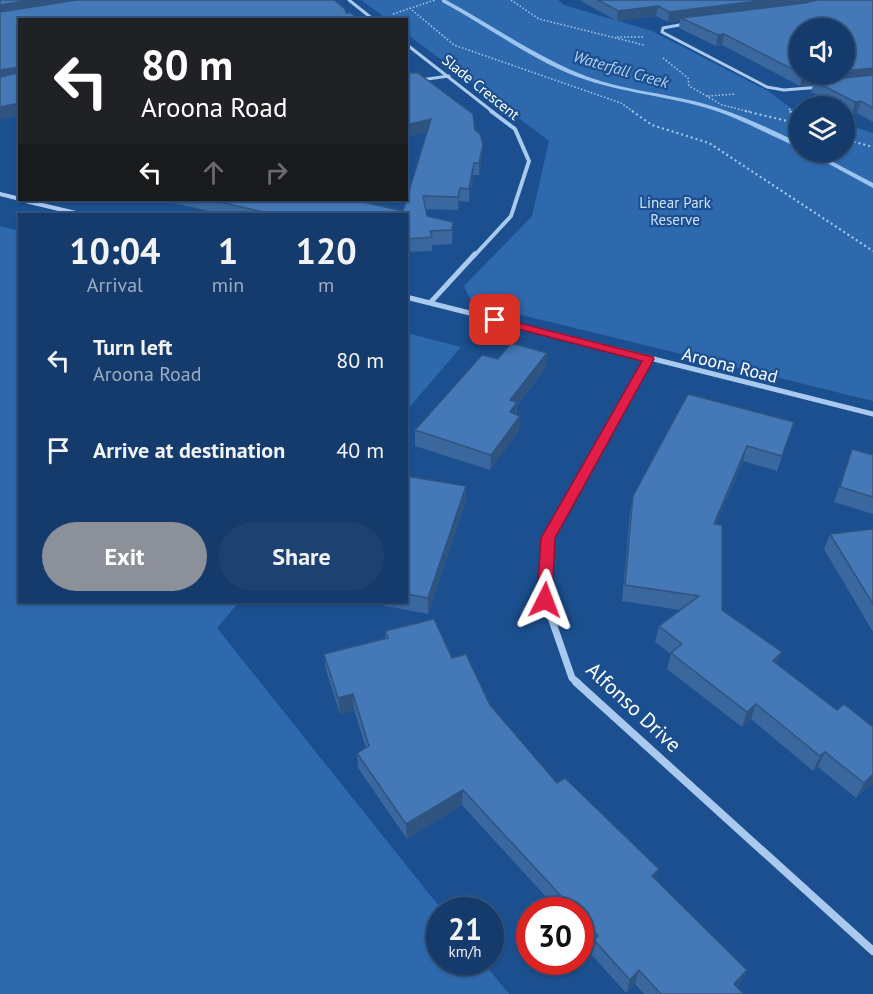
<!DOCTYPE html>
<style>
body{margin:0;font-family:"PT Sans",sans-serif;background:#1d4271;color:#f1f3f6;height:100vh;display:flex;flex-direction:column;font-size:22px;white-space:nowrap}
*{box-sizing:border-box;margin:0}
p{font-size:20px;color:#9dadc1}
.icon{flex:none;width:33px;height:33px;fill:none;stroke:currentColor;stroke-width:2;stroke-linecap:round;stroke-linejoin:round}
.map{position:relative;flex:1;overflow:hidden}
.sheet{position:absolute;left:18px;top:213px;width:390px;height:390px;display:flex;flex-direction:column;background:#143b6b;border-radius:0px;box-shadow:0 2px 4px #0004,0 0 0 2px #33557e}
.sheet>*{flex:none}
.hud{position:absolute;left:18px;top:18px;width:390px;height:183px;border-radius:0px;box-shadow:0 2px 4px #0004,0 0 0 2px #33557e;background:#202124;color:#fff;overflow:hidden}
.tools{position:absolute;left:789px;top:18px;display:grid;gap:12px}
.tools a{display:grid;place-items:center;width:66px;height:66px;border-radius:50%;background:#143b6b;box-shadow:0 2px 4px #0004,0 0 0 2px #33557e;font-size:30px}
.speed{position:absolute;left:426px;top:897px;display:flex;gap:12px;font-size:30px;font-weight:700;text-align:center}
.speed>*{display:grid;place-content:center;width:78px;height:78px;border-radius:50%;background:#143b6b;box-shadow:0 2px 4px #0004,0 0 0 2px #33557e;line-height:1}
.speed small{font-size:15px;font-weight:400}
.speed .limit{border:9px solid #d22;background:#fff;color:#111}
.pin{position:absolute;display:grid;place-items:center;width:51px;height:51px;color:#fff;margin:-26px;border-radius:12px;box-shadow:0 3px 9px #0006}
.me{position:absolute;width:66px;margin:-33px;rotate:3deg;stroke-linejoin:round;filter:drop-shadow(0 0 4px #0008)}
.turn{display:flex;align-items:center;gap:21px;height:126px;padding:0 24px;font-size:27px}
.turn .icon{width:78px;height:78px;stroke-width:2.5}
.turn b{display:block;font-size:42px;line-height:51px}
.lanes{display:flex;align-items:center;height:57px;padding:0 24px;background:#0003;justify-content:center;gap:30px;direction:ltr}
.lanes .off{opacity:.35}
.eta{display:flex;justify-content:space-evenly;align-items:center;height:102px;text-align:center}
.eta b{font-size:36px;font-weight:700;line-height:42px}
.button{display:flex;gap:12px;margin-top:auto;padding:12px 24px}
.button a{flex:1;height:69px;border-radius:36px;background:#8c9099;color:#fff;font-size:24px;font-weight:700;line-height:69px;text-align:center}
.button a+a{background:#1d4271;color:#f1f3f6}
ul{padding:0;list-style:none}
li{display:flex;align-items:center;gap:18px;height:90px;padding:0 24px}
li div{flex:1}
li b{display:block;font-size:22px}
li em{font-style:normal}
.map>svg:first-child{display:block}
.green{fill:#2e69ad}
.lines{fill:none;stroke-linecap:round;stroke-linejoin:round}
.stream{fill:#9cc4f0;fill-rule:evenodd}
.path-far1{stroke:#a9c9ee;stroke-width:1.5;stroke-dasharray:1.5 2;stroke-linecap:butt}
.path{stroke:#a9c9ee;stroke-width:2;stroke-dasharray:2 3;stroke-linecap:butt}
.street-far4{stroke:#a9c9ee;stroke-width:3}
.street-far3{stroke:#a9c9ee;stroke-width:4}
.street-far2{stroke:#a9c9ee;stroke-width:5}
.street-far1{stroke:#a9c9ee;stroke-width:7}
.street{stroke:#a9c9ee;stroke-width:8}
.wall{fill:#3a679d}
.shaded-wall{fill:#305480}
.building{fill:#4478b7;stroke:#305480;stroke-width:1.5}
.route{fill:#e11d48;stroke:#92132f;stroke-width:1.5}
.labels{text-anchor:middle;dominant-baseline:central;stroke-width:4.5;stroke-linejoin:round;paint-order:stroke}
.far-street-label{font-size:15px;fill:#fff;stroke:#1b4f8f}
.far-park-label{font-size:15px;fill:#cfe3fa;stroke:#1b4f8f}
.far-water-label{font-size:16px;font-style:italic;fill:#b5d3f5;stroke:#1b4f8f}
.street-label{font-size:18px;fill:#fff;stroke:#1b4f8f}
.near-street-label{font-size:21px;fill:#fff;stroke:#1b4f8f}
</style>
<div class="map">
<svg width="873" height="994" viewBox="0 0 873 994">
<rect width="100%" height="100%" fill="#1b4f8f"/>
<path class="green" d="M361 0H558L564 5 652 31 768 91 791 108 799 110 800 152H844L845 124 873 133V401L472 303 464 286 532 216 549 141 407 34 406 20 387 19Z
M0 226 19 231 20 602H239L217 628 442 910H440V962H483L509 994H0Z
M407 333 461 347 407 410 406 333Z"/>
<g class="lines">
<path class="stream" d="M442 0H446C494 26 539 59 591 78 625 90 662 93 698 102 731 111 761 124 791 139L800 143V148C768 135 740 118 707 108 662 95 614 92 570 74 525 55 485 25 442 2Z
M807 152H814L873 183V188Z"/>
<path class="path-far1" d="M511 0 539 19 644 45
M412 10 454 45 621 103 634 112
M393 14 435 0
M617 37H643
M663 58 688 78 689 86 722 105 751 112
M708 96 736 94
M789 109 792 112"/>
<path class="path" d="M632 111 652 125 709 143 873 251
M745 111 800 124
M790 111 800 122
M844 139 873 147"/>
<path class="street-far4" d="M349 0 374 20
M349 20 370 17
M685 24 663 28 662 32 767 87 784 90 821 87
M406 44 493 112
M406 82 449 76"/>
<path class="street-far3" d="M0 194 20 199
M21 200 80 214
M474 256 511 216 529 161 515 129 491 111"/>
<path class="street-far2" d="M406 297 873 414
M430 303 475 254
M602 442 648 359"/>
<path class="street-far1" d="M578 683 572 678 545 600 548 538 602 441"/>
<path class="street" d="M576 682 873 951"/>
</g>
<path class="wall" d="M579 0H873V122L857 113 852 114 844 110V106H838L811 92 813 85 800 86 722 45 716 46 679 28 680 21 668 22 656 16 617 21Z
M409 67 410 73 475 130 482 157 479 175H473L469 202 459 201 458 210 425 209 427 216 453 222 452 244 432 245V251L406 252V214H221L161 200H354L403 211 427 132 406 137Z
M498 359 546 368 517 405V414L519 431 490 470 415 446V430Z
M688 394 789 437 777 471 743 461 716 524 722 610 782 652 777 664 837 710 873 727V782L856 798 818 767 813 771 751 719 742 727 667 669 671 654 655 642 659 626 680 610 622 601 630 512 633 496Z
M852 449 873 455V514L834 502Z
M406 476 466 486V501L428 614 365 602H406Z
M873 529V632L824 549 830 534Z
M385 631 452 658 490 705 557 783 747 970 740 983 737 987 744 994H644L635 984 626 993 590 953 592 947 580 935V910H558L462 805 407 839 358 768 357 753 366 748 354 710 340 714 326 670 324 654 385 638Z"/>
<path class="shaded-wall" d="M30 0H92L0 15V5Z
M766 0H830L681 18 680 21 668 22 669 12Z
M658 6 656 16 617 21 618 11Z
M724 34 722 45 716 46 718 35Z
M19 67 20 78 0 81V70Z
M406 67H409L410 78 406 79Z
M873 68V79L814 81 813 85 800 86 802 75 816 74H844V71Z
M861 101 857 113 852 114 855 102Z
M20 103V115L0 120V107Z
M431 119V131L406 137V125Z
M483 145 482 157 479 175V163Z
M474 163 473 175 469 202V189Z
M460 188 459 201 458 210V197Z
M547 353 546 368 517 404 516 418 509 428 510 400Z
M520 416 519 431 490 470 491 455Z
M747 446 743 461 710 539 714 524Z
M466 486V501L428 614V598Z
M782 652 776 668 773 661Z
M353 694 354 710 340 714 338 698Z
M756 704 751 719 742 727 747 712Z
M825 752 818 767 813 771 820 756Z
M873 774V782L856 798 864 783Z
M463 790 462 805 407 839 406 824Z
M659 869 654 884 652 876Z
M639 970 635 984 626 993 630 980Z
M747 970 740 983 730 994 734 984Z"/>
<path class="building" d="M0 0H30L0 5Z
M76 0H334L345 9 346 13H351L359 20H20V68L19 67 0 70V12Z
M598 0H766L669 12 658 6 618 11Z
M818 0H873V68L844 71V28H800V73L724 34 718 35 681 18 804 3Z
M20 72V103L0 107V77L18 73Z
M406 73H418L473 114 475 130 480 134 483 145 479 163H474L469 189 460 188 458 197 423 196 427 216 453 222 452 230 430 231 432 237 406 239V214H272L211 200H354L403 211 431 119 406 125Z
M873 75V108L861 101 855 102 814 81Z
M511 343 547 353 510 400 517 402 510 412 520 416 491 455 415 430 482 355 498 359Z
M688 394 794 422 782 456 747 446 714 524 722 525V610L782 652 773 661 837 710 844 704 873 727V774L864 783 825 752 820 756 756 704 747 712 671 653 682 644 659 626 699 596 625 585 633 496Z
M852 449 873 455V497L840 487Z
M406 476 466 486 428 598 406 594Z
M873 529V604L830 534Z
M434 619 452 658 466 654 490 705 557 783 565 778 659 869 652 876 747 970 734 984 744 994H661L639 970 630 980 594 940 598 936 580 917V910H574L463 790 406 824 357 753 369 746 353 694 338 698 324 654 388 638 385 631Z"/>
<path class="route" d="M495 317 653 357 654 359 555 538 552 600 550 604H539L537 600 541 538 642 361 491 322V318Z"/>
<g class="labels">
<g class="far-street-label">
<text transform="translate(481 87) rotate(39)">Slade Crescent</text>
</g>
<g class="far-park-label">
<text x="675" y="202">Linear Park<tspan x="675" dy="17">Reserve</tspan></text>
</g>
<g class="far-water-label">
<text transform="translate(621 69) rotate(16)">Waterfall Creek</text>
</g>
<g class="street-label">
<text transform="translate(730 365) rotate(14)">Aroona Road</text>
</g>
<g class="near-street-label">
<text transform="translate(634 707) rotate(43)">Alfonso Drive</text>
</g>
</g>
</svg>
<div class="tools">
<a><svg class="icon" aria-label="sound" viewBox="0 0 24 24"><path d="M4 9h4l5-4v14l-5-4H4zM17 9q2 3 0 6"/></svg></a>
<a><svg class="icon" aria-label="layers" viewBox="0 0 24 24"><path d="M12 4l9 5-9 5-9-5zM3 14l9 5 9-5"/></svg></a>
</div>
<div class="speed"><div>21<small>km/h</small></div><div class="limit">30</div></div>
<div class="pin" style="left:495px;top:320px;background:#d93025"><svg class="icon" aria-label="arrive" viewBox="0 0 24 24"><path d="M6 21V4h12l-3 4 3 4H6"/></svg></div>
<svg class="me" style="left:545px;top:600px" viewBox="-20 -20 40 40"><path d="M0-17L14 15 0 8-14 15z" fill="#e11d48" stroke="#fff" stroke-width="4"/></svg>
<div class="hud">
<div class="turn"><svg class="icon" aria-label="left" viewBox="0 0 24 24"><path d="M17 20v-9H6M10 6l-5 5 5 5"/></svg><div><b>80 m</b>Aroona Road</div></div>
<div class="lanes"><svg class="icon" aria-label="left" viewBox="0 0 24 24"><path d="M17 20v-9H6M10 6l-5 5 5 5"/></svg><svg class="icon off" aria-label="ahead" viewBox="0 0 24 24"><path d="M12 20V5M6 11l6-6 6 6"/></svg><svg class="icon off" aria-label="right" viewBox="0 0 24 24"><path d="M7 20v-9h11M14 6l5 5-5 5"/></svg></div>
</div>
<section class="sheet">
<div class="eta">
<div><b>10:04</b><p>Arrival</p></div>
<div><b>1</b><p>min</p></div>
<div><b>120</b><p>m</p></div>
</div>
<ul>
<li><svg class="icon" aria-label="left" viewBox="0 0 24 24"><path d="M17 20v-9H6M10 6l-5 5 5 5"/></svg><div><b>Turn left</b><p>Aroona Road</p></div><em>80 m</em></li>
<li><svg class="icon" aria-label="arrive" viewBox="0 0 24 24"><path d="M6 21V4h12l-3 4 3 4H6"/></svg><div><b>Arrive at destination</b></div><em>40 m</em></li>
</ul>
<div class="button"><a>Exit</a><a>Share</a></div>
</section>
</div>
